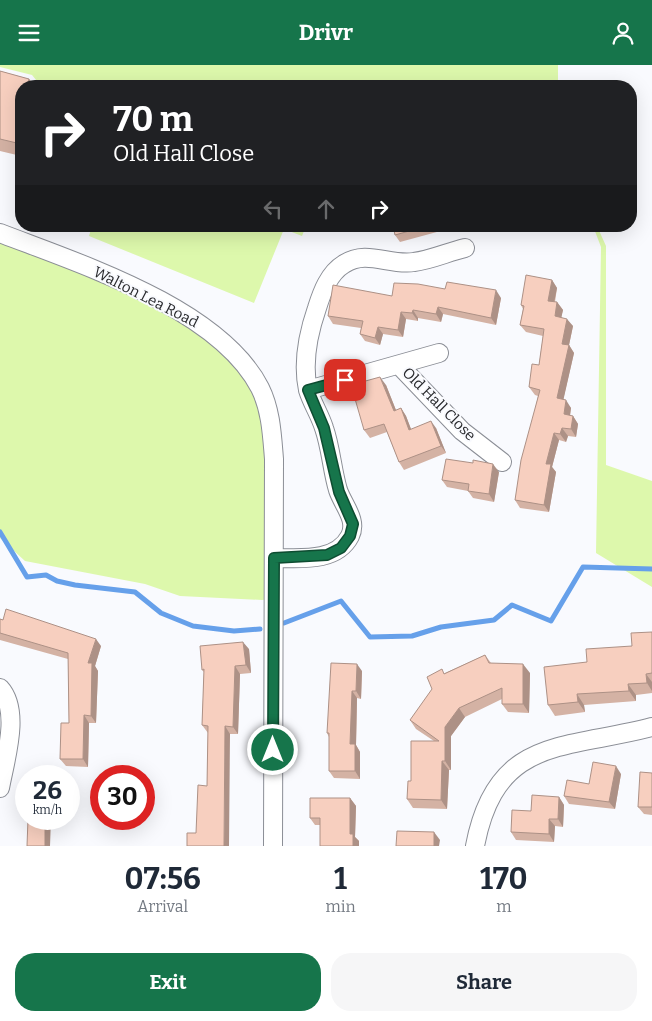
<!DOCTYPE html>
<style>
body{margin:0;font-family:Bitter,serif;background:#f6f6f7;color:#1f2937;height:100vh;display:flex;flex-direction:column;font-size:19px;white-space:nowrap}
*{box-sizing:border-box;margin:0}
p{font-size:16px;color:#747a83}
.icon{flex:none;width:28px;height:28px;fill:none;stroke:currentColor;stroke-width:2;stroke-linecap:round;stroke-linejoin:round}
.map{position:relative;height:781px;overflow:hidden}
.panel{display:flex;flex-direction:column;background:#fff;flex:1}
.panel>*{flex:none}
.guide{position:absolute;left:15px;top:15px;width:622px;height:152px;border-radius:20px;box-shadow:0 5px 20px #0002;background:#202124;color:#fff;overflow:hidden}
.speed{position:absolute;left:15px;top:700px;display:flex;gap:10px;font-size:25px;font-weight:700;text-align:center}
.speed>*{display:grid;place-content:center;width:65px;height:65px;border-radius:50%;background:#fff;box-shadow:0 5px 20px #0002;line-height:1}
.speed small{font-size:12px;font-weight:400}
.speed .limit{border:8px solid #d22;background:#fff;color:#111}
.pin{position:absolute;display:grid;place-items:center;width:42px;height:42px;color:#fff;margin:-21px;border-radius:10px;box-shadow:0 2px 8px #0006}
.me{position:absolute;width:55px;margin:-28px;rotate:0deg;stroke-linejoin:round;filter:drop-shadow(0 0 4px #0008)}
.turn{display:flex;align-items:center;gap:18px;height:105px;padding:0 15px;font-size:22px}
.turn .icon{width:65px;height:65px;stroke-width:2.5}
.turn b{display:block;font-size:35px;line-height:42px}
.lanes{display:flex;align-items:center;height:48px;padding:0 15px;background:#0003;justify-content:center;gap:25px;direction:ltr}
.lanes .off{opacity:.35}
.eta{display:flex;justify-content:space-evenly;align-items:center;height:85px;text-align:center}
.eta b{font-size:30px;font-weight:700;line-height:35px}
.primary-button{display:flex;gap:10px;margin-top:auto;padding:10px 15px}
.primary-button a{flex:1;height:58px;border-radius:20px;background:#16754b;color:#fff;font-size:20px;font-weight:700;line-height:58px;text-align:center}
.primary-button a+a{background:#f6f6f7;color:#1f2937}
header{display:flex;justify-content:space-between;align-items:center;height:65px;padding:0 15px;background:#16754b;color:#fff;font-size:22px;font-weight:700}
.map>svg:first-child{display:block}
.green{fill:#ddf8ac}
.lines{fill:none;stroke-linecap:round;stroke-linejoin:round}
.stream{stroke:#66a0ea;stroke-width:5}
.minor-casing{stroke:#8b8e96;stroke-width:20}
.minor{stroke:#fff;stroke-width:18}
.wall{fill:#d4b2a4}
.shaded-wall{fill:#ad9186}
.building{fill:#f7cfbf;stroke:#ad9186}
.route-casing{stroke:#0e4c31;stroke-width:12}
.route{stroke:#16754b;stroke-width:9}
.labels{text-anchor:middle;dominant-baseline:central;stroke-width:4;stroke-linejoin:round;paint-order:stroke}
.street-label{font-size:15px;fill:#28292c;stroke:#f9fafe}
</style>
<header><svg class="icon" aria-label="menu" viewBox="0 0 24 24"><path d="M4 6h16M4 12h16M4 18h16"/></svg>Drivr<svg class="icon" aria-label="person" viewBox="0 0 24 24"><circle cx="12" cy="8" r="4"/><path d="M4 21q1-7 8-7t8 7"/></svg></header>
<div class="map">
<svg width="652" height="781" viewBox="0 0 652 781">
<rect width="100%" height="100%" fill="#f9fafe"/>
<path class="green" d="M0 0H558V21H41L32 10 0 2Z
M92 161H306L302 171 284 164 254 238 89 171Z
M593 161H597L606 181V400L652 416V522L596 488 601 182Z
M0 168 151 231 241 295 269 350 274 533 262 535 180 531 145 519 25 496 0 473Z"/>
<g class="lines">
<path class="stream" d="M0 467 27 512 46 510 57 516 75 520 135 527 161 548 193 561 234 566 260 564
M284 558 341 536 370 572 412 571 441 562 494 555 512 540 551 556 583 502 652 504"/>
<defs>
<path id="minor" d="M0 168C80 199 219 243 260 323 271 345 272 370 274 394L273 781
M399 300 462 366 502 397
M308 325 439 288
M274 493C299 493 336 498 350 471 358 455 343 440 338 425 332 405 331 383 324 363 320 350 312 338 308 325 302 297 308 269 317 243 322 227 329 208 344 199 367 184 389 201 414 197 431 195 448 187 465 183
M0 623C21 646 5 695 0 723
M475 781C496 670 566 685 652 662"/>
</defs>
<use href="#minor" class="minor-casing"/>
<use href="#minor" class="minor"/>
</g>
<path class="wall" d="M0 6 29 14 35 21H21V91L0 86Z
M393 161H459L400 177 395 170Z
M552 215 557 223 555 237H557L563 245 561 252 573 261 569 280 574 288 563 335 571 343 570 351H573L578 359 576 372 568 371 566 377 559 375 552 402 556 407 549 447 520 443 515 435 538 331 535 330 529 322 539 300 543 271 526 267 520 260 523 244 521 240Z
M392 231 501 233 496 260 443 249 441 257 418 253V256L406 254 403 272 383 269 380 280 365 276 360 269 361 263 333 259 328 251Z
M386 320 396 345 401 343 406 351 411 364 436 363 446 388 404 405 399 397 387 367 370 373 364 365Z
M499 407 494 437 473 433 468 426 447 422 442 415Z
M0 554 101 581 95 601 98 606 96 658H89L88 702 66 701 60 694 69 658 68 594 0 575Z
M652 567V628L636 630V636L584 640 585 647 555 651 548 640 587 597 632 581Z
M249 584 251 608 240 609 238 669H230L196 768 207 721 208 668 202 660 204 607 202 605Z
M485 590 491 598 530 608 529 648 508 647 502 639V634L465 652 451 671V705H449L447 744 413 743 407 734 411 716 434 676 416 664 410 655 445 608Z
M362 606 361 634 357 633 356 680 360 687V714L334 713 329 706V672L327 668Z
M652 708V750L644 749 638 742Z
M621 709 615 744 569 739 564 731 589 719Z
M559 732 564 740 563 762 555 761 554 777 516 775 511 767 531 746Z
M350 733 356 741 355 772 359 776V781H320V760H315L310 753Z"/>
<path class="shaded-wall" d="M29 14 35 21H27Z
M552 215 557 223 553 243 548 236Z
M496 225 501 233 496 260 491 253Z
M557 237 563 245 560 259 555 251Z
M438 242 443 249 441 257 436 249Z
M413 245 418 253V256L412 248Z
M401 247 406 254 403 272 398 265Z
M567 254 573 261 569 280 574 288 562 341 557 333 562 279Z
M378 262 383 269 380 280 375 273Z
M380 312 386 320 399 353 394 346Z
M566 335 571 343 569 357 564 349Z
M401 343 406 351 414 372 409 365Z
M573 351 578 359 576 372 571 364Z
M431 356 436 363 446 388 441 381Z
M562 363 568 371 566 377 560 369Z
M554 368 559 375 552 402 556 407 549 447 544 440 546 399Z
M493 399 499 407 494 437 489 429Z
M96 574 101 581 95 601 98 606 96 658 91 651 88 598Z
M243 577 249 584 251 608 246 600Z
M357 599 362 606 361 634 356 626Z
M523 599 530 608 529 648 523 639Z
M235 601 240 609 238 669 233 662Z
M646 609 652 617V626L647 618Z
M628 619 636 630V636L629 626Z
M352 626 357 633 356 680 360 687V714L355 706 350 679Z
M577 629 584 640 585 647 578 637Z
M459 643 465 652 451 671V705L445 696V662Z
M84 650 89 658 88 702 83 694Z
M225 661 230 669 229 781H224Z
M442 696 449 705 447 744 441 735Z
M616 701 621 709 615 744 609 737Z
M559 732 564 740 563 762 558 754Z
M350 733 356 741 355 772 359 776V781H353L350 769Z
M45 754H51L50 781H45Z
M549 754 555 761 554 777 549 769Z
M434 767 440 775 439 781H434Z"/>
<path class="building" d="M0 6 29 14 27 21H21V79L0 74Z
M393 161H427L395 170Z
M526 210 552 215 548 236 557 237 555 251 567 254 562 279 569 280 557 333 566 335 564 349 573 351 571 364 562 363 560 369 554 368 546 399H551L544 440 515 435 521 395 540 325 529 322 532 299 539 300 544 264 520 260 524 241 521 240Z
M447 217 496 225 491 253 438 242 436 249 413 245 412 248 401 247 398 265 378 262 375 273 360 269 363 256 328 251 333 220 392 231 394 218 418 219 445 224Z
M380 312 394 346 401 343 409 365 431 356 441 381 399 397 384 359 364 365 351 320Z
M446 394 473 398V395L493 399 489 429 468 426 469 419 442 415Z
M6 544 96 574 88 598H92L91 651 84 650 83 694H60L61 658H69L68 588 0 568V554L3 555Z
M652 567V608L646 609 647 618 628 619 629 626 577 629 578 637 548 640 544 602 587 597 586 584 632 581 631 568Z
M243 577 246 600 235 601 233 662 225 661 224 781H187V768H196L198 720 207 721 208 661 202 660 204 604 202 605 200 581Z
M485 590 489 598 523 599V639H502V623L459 643 445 662V696H442L441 735 407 734 408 716H411V676H439L410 655 432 624 427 612 442 604 444 609Z
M331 598 357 599 356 626H352L350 679H355V706H329V668H327Z
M593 697 616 701 609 737 564 731 567 715 589 719Z
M640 707 652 708V742H638Z
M532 730 559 732 558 754H549V769L511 767 512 745 531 746Z
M310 733H350V769H353V781H320V753H310Z
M28 754H45V781H27Z
M397 766 434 767V781H396Z"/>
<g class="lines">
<defs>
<path id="route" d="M273 685 274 493 327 490 341 483 350 471 353 459 339 427 324 363 308 325 345 315"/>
</defs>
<use href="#route" class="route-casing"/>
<use href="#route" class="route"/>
</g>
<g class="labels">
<g class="street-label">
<text transform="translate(146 232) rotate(27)">Walton Lea Road</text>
<text transform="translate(439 339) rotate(45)">Old Hall Close</text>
</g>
</g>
</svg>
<div class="speed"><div>26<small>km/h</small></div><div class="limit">30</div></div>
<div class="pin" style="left:345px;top:315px;background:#d93025"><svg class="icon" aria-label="arrive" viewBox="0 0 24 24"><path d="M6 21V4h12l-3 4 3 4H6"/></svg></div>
<svg class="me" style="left:273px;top:685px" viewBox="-20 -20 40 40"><circle r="17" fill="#16754b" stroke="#fff" stroke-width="3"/><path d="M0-11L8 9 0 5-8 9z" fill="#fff"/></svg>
<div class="guide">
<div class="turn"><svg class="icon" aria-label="right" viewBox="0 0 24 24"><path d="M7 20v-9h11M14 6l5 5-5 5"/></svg><div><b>70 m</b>Old Hall Close</div></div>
<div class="lanes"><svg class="icon off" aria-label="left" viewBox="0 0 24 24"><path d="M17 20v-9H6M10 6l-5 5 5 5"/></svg><svg class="icon off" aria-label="ahead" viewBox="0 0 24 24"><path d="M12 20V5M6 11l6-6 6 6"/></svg><svg class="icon" aria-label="right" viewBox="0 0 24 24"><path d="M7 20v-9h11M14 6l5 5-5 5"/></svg></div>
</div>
</div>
<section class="panel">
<div class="eta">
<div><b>07:56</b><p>Arrival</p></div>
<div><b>1</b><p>min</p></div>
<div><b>170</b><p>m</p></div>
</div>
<div class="primary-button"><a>Exit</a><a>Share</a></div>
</section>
